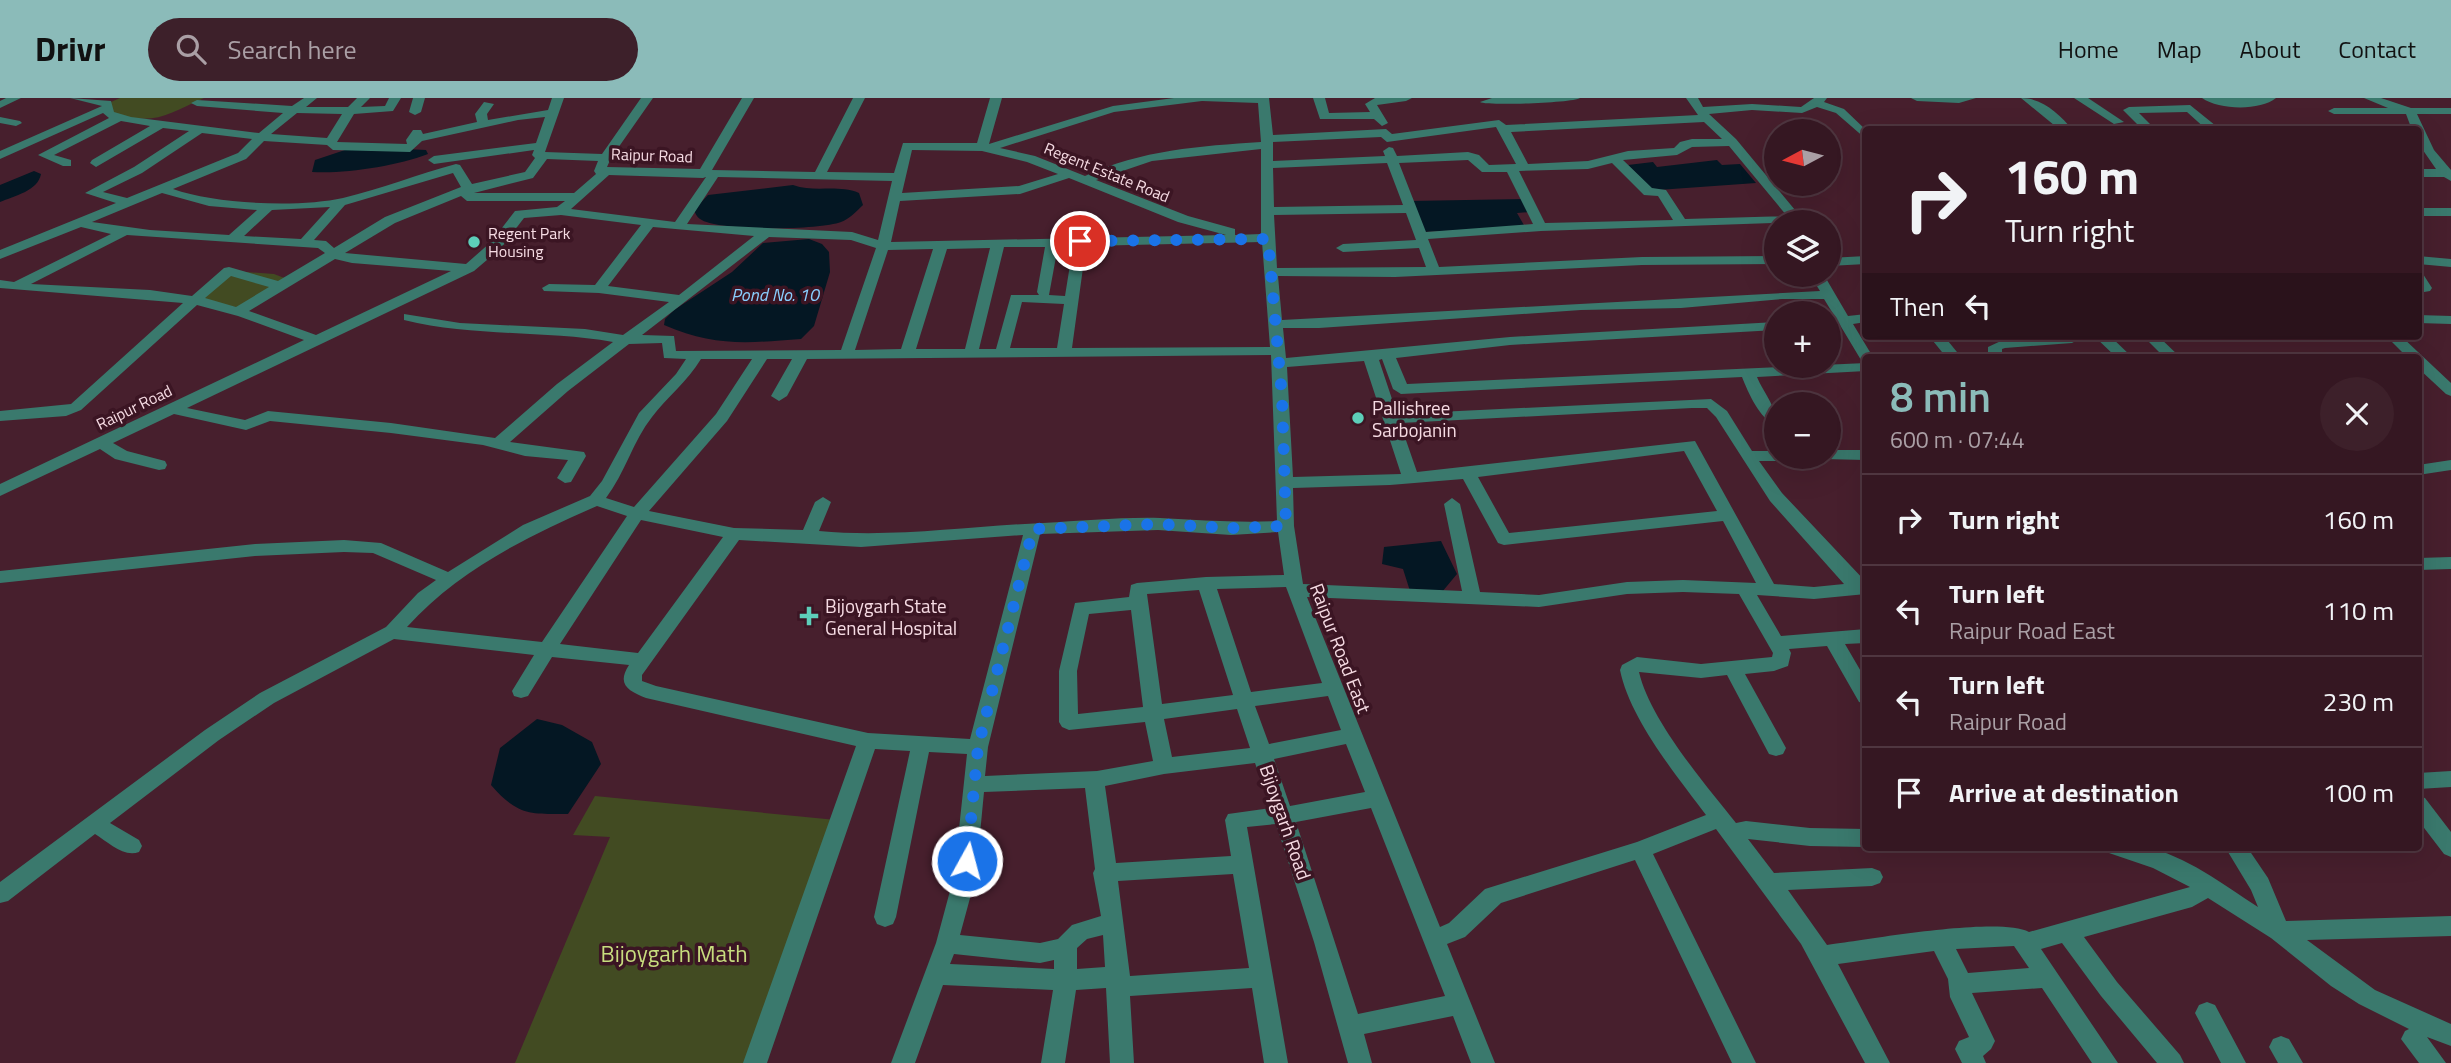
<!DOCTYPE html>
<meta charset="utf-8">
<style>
body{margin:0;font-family:"Titillium Web",sans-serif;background:#3d202a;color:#f1f3f6;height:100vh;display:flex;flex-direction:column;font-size:26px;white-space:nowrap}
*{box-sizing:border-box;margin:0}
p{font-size:23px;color:#aa9fa5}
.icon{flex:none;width:38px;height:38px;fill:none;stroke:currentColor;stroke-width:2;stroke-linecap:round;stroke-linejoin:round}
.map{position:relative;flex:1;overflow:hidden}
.panel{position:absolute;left:1862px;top:256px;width:560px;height:497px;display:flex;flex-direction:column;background:#351722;border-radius:7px;box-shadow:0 7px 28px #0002,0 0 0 2px #4f3640}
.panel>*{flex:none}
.guide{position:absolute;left:1862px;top:28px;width:560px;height:214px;border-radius:7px;box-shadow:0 7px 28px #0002,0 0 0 2px #4f3640;background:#351722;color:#f1f3f6;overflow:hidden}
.needle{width:46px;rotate:263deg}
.controls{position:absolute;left:1764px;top:21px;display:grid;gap:14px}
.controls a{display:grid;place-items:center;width:77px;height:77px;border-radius:50%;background:#351722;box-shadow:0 7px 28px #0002,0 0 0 2px #4f3640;font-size:35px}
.pin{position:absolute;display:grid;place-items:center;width:60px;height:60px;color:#fff;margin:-30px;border:4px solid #fff;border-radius:50%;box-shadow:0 2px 7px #0007}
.me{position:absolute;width:77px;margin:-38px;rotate:7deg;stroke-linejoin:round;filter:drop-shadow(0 0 5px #0008)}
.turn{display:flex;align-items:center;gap:24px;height:147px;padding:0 28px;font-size:32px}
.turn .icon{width:91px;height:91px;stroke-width:2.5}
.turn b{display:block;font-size:49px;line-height:60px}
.then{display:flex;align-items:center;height:66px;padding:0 28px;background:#0003;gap:14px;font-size:26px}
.round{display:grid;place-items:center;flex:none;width:74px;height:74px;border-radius:37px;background:#3d202a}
.headline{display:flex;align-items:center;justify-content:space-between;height:119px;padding:0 28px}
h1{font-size:42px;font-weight:600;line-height:52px;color:#8bbbb9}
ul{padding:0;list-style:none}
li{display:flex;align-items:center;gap:21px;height:91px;padding:0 28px;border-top:2px solid #4f3640}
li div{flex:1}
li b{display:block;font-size:26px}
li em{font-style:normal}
header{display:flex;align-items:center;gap:42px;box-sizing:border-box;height:98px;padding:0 35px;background:#8bbbb9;color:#111}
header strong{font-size:33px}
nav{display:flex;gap:38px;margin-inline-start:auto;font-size:24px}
.search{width:490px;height:63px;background:#3d202a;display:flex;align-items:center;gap:18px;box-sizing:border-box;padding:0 24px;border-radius:38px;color:#aa9fa5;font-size:26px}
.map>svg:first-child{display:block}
.green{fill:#424b22}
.water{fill:#041723}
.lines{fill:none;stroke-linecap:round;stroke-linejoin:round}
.minor{fill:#3a796d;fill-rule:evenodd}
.route{stroke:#1a73e8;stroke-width:12;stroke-dasharray:0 21.6}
.poi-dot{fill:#5dceb9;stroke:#3b1523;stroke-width:2.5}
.labels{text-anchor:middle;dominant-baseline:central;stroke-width:7;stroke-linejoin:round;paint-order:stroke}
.far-street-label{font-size:16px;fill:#f6dbe3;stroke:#3b1523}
.far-poi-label{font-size:16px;fill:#f6dbe3;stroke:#3b1523;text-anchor:start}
.far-water-label{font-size:18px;font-style:italic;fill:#89cefe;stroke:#3b1523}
.poi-label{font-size:19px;fill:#f6dbe3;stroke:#3b1523;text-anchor:start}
.street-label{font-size:19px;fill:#f6dbe3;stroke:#3b1523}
.near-park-label{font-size:23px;fill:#c7dc7e;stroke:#3b1523}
</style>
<header>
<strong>Drivr</strong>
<div class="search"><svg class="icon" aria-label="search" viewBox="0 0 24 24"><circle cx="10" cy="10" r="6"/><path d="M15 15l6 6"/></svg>Search here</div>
<nav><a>Home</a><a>Map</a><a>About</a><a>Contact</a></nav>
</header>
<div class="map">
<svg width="2451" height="965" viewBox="0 0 2451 965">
<rect width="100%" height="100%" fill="#471f2d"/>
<path class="green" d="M120 0H204C166 17 155 28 112 15L111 4Z
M232 173 274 176 287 181 240 210 197 201Z
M595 698 836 722 744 965H515L610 739 573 737Z"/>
<path class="water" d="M405 51 426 52 428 56C396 68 346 76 312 74L315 62 345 52Z
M1717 62 1722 67 1740 66 1756 85 1658 92 1651 90 1628 67 1653 64 1657 69Z
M34 73 41 76C38 93 14 98 0 104V87Z
M793 87C815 95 837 86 859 95L863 107C857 113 849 121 841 124 819 132 718 134 700 121 697 119 695 115 694 112L708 97Z
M1524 101 1530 114 1517 115 1525 129 1422 134 1409 103Z
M809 141 822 146 829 154 830 174 814 228 801 241C748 245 714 249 664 227L665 221 674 212 732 174 763 145Z
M1441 443 1457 476 1442 494 1410 493 1403 471 1382 466 1384 449Z
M537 621 562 627 592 644 601 666 568 716C530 716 518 718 491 687L500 650Z"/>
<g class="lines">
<path class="minor" d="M6 0H21L0 10V3Z
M70 0 111 3 114 14 131 19 259 35 283 15 197 8 191 5 197 2 292 8 304 0H317L306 9H348L357 0H370L361 9 385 8 389 0H401L393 13 354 16 337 44 407 46 406 42 413 32H421L423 36 477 24 475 16 484 4 494 6 487 16 488 22 548 12 552 0H564L545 54 602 56 641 0H653L611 60 607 69 700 71 742 0H754L712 72 815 74 853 0H865L827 74 894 75 903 45H977L990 0H1002L989 46 1113 8 1174 0H1269L1273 37 1386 31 1392 36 1499 22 1506 27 1698 17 1686 0H1698L1703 9 1752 6 1801 9 1814 0H1827L1824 4 1844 11 1866 32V41L1836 15 1817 9 1802 15 1752 12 1709 16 1736 41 1805 124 1541 133 1428 141 1439 169 1642 159 1776 158V166L1642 167 1395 179 1278 178 1282 222 1820 193 1810 177H1824L1848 218 1866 216V224L1853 226 1873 259H1866V263L1861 262 1840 227 1829 228V220L1835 219 1824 201H1782L1681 210 1581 212 1319 230H1283L1286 260 1510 239 1776 224V232L1510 247 1396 260 1407 286 1866 265V273L1757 279C1764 296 1777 308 1776 327 1760 322 1748 294 1742 279L1401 296 1393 291 1382 261 1379 262 1397 316 1711 301 1727 313 1752 353H1776V359H1783L1776 363H1759L1782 395 1866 484V496L1814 501 1757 497 1781 538 1866 531V545L1845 546 1866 582V606L1859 604 1827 548 1789 551 1791 555 1788 568 1774 573 1745 576 1786 650 1783 656 1776 658 1769 656 1727 577 1701 580 1639 574C1650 622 1705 686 1736 725L1746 723 1810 730 1866 731V749L1810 748 1748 741 1774 775 1872 770 1880 773 1883 779 1880 785 1872 788 1788 792 1827 847C1867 842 1998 818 2029 834L2190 789 2153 770 2109 755 2106 749C2118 749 2132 747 2145 749 2185 757 2224 787 2258 809L2251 792 2225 749H2247L2268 780 2286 823 2451 818V838L2307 842 2375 892 2451 926V948L2427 939 2446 965H2419L2401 941 2405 933 2409 931 2359 906 2331 888 2271 840 2208 800 2192 809 2084 839 2117 884 2180 957 2184 965H2157L2101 898 2062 845 2041 851 2118 965H2092L2042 890 1972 895 1995 943 1991 951 1983 958 1986 965H1962L1955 951 1959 943 1969 939 1950 899 1948 881 1934 853 1838 866 1890 965H1865L1801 846 1716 731 1653 756 1756 965H1732L1635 762 1501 805 1465 839 1447 846 1495 965H1471L1453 918 1364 936 1372 965H1348L1314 844 1276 726 1247 729 1288 965H1264L1252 890 1130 898 1134 965H1110L1106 890 1076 892 1065 965H1041L1053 892 943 887 915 965H891L936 845 954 778 967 656 929 654 896 819 893 826 885 829 877 826 874 819 910 653 875 651 767 965H743L856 648 646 600C629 593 616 587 629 567L552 559 528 598 521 600 514 598 512 593 534 557 394 541 274 605 219 642 110 725 139 742 142 748 139 754C124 760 108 744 95 736L8 803 0 805V784L205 632 260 595 386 529 418 495 436 482 373 455 344 454 255 458 0 485V473L255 446 344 442 381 445 448 474 523 427 590 398 602 383 639 315 676 276 686 261 664 260 662 245 629 246 568 293 510 344 584 354 586 358 571 384 565 385 557 380 568 362 525 358 483 347 391 335 270 323 246 332 174 316 113 345 127 353 165 363 167 367 165 371 159 372 115 361 100 351 0 398V386L304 242 238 218 197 207 81 312 66 318 0 323V313L71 306 183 205 0 190V182L14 184 111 136 81 129 0 161V152L116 105 85 95 134 69 189 33 163 30 96 69 90 65 92 62 150 28 121 23 54 57 71 62V68H63L38 57 109 20 103 15 0 61V53L102 8ZM1202 3 1258 5 1261 44C1200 48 1141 52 1085 78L1035 58 1000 50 1114 14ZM297 15 342 16 327 40 271 36ZM545 19 536 45 434 58 428 62 434 66 534 52 532 57 535 60 525 74 472 86 460 67 456 66C418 76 381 91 343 100 298 110 215 106 173 91L246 61 264 43 327 47 333 52 410 54 422 43 518 22ZM1704 24 1722 41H1692L1680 44 1674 50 1628 53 1588 63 1528 66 1511 34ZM1496 29 1516 66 1489 67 1479 57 1468 54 1397 58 1393 50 1389 49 1383 53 1385 58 1273 63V44L1381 39 1387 44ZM202 35 252 41 238 55 127 100 103 94 142 75ZM1729 48 1787 118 1685 121 1666 92 1652 90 1623 62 1677 57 1692 49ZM1261 51V136L1235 137V131L1188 118 1096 82 1152 63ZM912 52 982 53 1027 64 1058 76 1019 88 902 95ZM547 61 598 63 594 73 596 76 574 95H474L533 80ZM1468 62 1482 74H1507L1533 126 1426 134 1399 65ZM1387 65 1403 107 1274 109 1273 70ZM1612 65 1644 97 1658 98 1673 122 1545 125 1519 73 1588 71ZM453 75 461 89 385 119 334 150 326 143 314 142 345 107ZM609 77 703 80 706 79 675 124 571 111ZM718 79 892 83 878 142 852 134 687 126ZM1069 80 1178 124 1226 137 891 144 900 103 1020 96ZM162 95 209 108 257 112 229 137 150 132 92 124ZM461 98 467 103H565L557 109 515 113 491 144 466 166 345 155 395 125ZM330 109 301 141 244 138 272 112ZM1406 115 1416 142 1343 146 1336 150 1343 154 1419 150 1426 169 1277 170 1274 117ZM561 117 641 127 595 187 549 186 542 190 544 193 599 195 669 204 623 237 585 231 460 225 404 216V222C473 239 544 232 613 244L557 286 495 340 391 325 268 313 245 322 187 310 474 173 501 150 524 120ZM653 129 754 138 679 197 608 188ZM127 137 318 150 325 155 278 183 229 169 224 170 192 198 150 192 31 186ZM769 139 851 142 876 150 841 252 676 253 674 238 642 237ZM1262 144 1270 249 1072 250 1086 148ZM1058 148H1073L1065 198 1049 197ZM1004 149H1045L1037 194 1039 197H1011L996 251H979ZM990 150 965 251H916L947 151ZM933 151 901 251 855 252 888 152ZM335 161 352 165 451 173 316 237 249 213ZM231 178 269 189 236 209 205 200ZM1022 204 1064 206 1057 250H1010ZM1271 257 1277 423C1238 425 1200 422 1160 420 1121 419 1082 423 1043 425 968 428 894 440 819 433L831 404 823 399 815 404 803 432 734 430 649 413 727 323 767 261H792L771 298 779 303 787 298 807 261ZM701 261H752L716 316 634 409 606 400C625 375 633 343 652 319 667 299 687 284 701 261ZM1364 263 1401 376 1293 379 1287 269ZM1692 310H1707L1716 319 1770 403 1844 486 1814 489 1774 486 1695 343 1417 374 1400 325ZM1684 353 1717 413 1509 435 1478 379ZM1463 381 1498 445 1504 447 1723 423 1756 485 1683 482 1627 484 1539 497 1480 494 1460 406 1452 400 1444 406 1462 493 1303 486 1294 428 1293 390 1390 387ZM597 408 627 418 542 544 407 529C458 472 528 438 597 408ZM641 422 723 439 638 555 560 546ZM1158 432 1231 437 1278 434 1284 477 1206 479 1137 485 1131 487 1129 499 1075 505 1059 573V624L1062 629 1069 632 1145 624 1153 663 1097 673 985 678 988 649 1040 436ZM1023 437 970 641 868 635 656 588 642 583V577L739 442 861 449ZM1286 489 1322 585 1251 594 1217 491ZM1199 492 1233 597 1162 606 1147 496ZM1683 494 1739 496 1773 555 1772 559 1701 566 1637 559 1622 567 1620 572C1630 621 1676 677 1706 717L1637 744 1485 791 1449 825 1440 829 1307 499 1539 509 1627 496ZM1131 512 1143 609 1078 616 1077 573 1089 516ZM1328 598 1341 632 1269 646 1255 608ZM1237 611 1250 650 1172 659 1164 621ZM1346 646 1365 694 1290 708 1274 661ZM1255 665 1271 710 1228 716 1225 722 1231 758 1116 765 1105 688 1164 676ZM1085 690 1095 771 1093 775 1101 818 1072 827 1058 841 1040 845 960 837 976 778 984 694ZM1371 710 1445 898 1358 916 1296 724ZM1233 776 1249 870 1130 878 1118 783ZM1103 837 1105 869 1077 871V850L1087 841ZM2014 848 2029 870 1968 875 1956 851ZM954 856 1040 865 1054 862V871L950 866Z
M413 0H425L421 14 415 17 409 14Z
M1313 0H1325L1329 15 1370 14 1365 6 1375 0H1412L1406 3 1377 7 1388 25 1382 28 1374 21H1320Z
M1580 0C1573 5 1486 8 1480 4L1492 0Z
M1911 0H1976L1959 5 1917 3Z
M2021 0C2043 0 2059 16 2073 32H2060Z
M2074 0H2088L2124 24 2114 26Z
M2202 0H2276C2260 13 2219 12 2202 0Z
M2364 0H2381L2411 10H2451V16H2417L2434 52 2451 72V83L2444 79H2418V71H2436L2418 45V32H2412L2406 16H2334L2328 13 2334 10H2388Z
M2190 7 2221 32H2207L2187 14 2139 15 2156 32H2143L2123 12 2129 9Z
M0 19 20 23 22 25 16 28 0 25Z
M2418 110H2451V118H2418Z
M1866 158V166L1829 168V160Z
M2418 158 2451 161V169L2418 166Z
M2418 175 2423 176 2432 190 2430 193 2418 195Z
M2418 217 2451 218V226L2418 225Z
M1929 238H1944L1961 259H1946Z
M2054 238H2077L2079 241 2072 245 2005 250 2002 251V259H1988V249L2003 242Z
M2094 238H2110L2132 259H2116Z
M2143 238H2158L2180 259H2164Z
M2386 238H2401L2451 285V298L2446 296 2418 270V259H2407Z
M1829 352H1866V362L1823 361 1822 359H1829Z
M2451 362V372L2418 377V367Z
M2451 459V471L2418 472V460Z
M2451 673V689L2418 691V675Z
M2418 698 2425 700 2451 734V759L2444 756 2418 722Z
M2207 904 2215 907 2246 965H2221L2195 915 2199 907Z
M2281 938 2289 941 2303 965H2278L2269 949 2273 941Z"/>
</g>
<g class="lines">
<path class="route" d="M967 763 978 649 1033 431 1157 426 1231 430 1286 428 1282 299 1268 141 1080 143"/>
</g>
<g class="poi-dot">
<circle cx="474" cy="144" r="7"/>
<circle cx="1358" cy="320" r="7"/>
<path d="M805.5 507.5h7v7h7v7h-7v7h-7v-7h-7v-7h7z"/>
</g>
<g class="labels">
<g class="far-street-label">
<text transform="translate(652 57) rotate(2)">Raipur Road</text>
<text transform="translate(1107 74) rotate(22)">Regent Estate Road</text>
<text transform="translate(134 309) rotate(-26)">Raipur Road</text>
</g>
<g class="far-poi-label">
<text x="488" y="135">Regent Park<tspan x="488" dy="18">Housing</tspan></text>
</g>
<g class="far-water-label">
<text x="775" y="196">Pond No. 10</text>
</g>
<g class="poi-label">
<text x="1372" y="309">Pallishree<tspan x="1372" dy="22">Sarbojanin</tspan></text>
<text x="825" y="507">Bijoygarh State<tspan x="825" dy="22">General Hospital</tspan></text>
</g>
<g class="street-label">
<text transform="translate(1341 550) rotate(69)">Raipur Road East</text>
<text transform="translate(1286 724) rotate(71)">Bijoygarh Road</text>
</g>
<g class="near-park-label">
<text x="674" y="855">Bijoygarh Math</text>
</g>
</g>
</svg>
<div class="controls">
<a><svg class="needle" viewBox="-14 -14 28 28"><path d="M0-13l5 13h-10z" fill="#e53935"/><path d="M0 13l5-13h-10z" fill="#aa9fa5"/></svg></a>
<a><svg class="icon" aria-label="layers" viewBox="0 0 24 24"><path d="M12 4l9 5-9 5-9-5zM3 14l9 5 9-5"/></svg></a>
<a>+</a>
<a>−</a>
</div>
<div class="pin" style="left:1080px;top:143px;background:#d93025"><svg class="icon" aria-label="arrive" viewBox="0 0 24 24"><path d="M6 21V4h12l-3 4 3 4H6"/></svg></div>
<svg class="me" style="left:967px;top:763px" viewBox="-20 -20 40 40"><circle r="17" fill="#1a73e8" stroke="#fff" stroke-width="3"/><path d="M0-11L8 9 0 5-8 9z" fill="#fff"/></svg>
<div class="guide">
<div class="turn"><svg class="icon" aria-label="right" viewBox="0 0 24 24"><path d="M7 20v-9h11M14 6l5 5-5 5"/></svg><div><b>160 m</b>Turn right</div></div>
<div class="then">Then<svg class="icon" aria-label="left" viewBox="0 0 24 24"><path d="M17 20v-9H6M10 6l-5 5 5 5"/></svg></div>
</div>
<section class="panel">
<div class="headline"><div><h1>8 min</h1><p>600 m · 07:44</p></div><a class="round"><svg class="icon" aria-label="close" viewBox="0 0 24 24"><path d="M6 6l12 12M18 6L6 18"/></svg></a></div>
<ul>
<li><svg class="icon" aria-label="right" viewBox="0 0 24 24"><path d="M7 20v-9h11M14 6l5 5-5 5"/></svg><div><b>Turn right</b></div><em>160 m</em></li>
<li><svg class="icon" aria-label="left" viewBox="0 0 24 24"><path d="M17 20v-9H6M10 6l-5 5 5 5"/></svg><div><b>Turn left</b><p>Raipur Road East</p></div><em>110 m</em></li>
<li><svg class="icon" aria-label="left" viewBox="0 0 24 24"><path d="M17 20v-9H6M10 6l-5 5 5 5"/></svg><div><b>Turn left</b><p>Raipur Road</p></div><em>230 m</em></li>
<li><svg class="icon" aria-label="arrive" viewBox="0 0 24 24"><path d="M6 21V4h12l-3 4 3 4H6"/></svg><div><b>Arrive at destination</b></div><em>100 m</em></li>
</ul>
</section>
</div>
